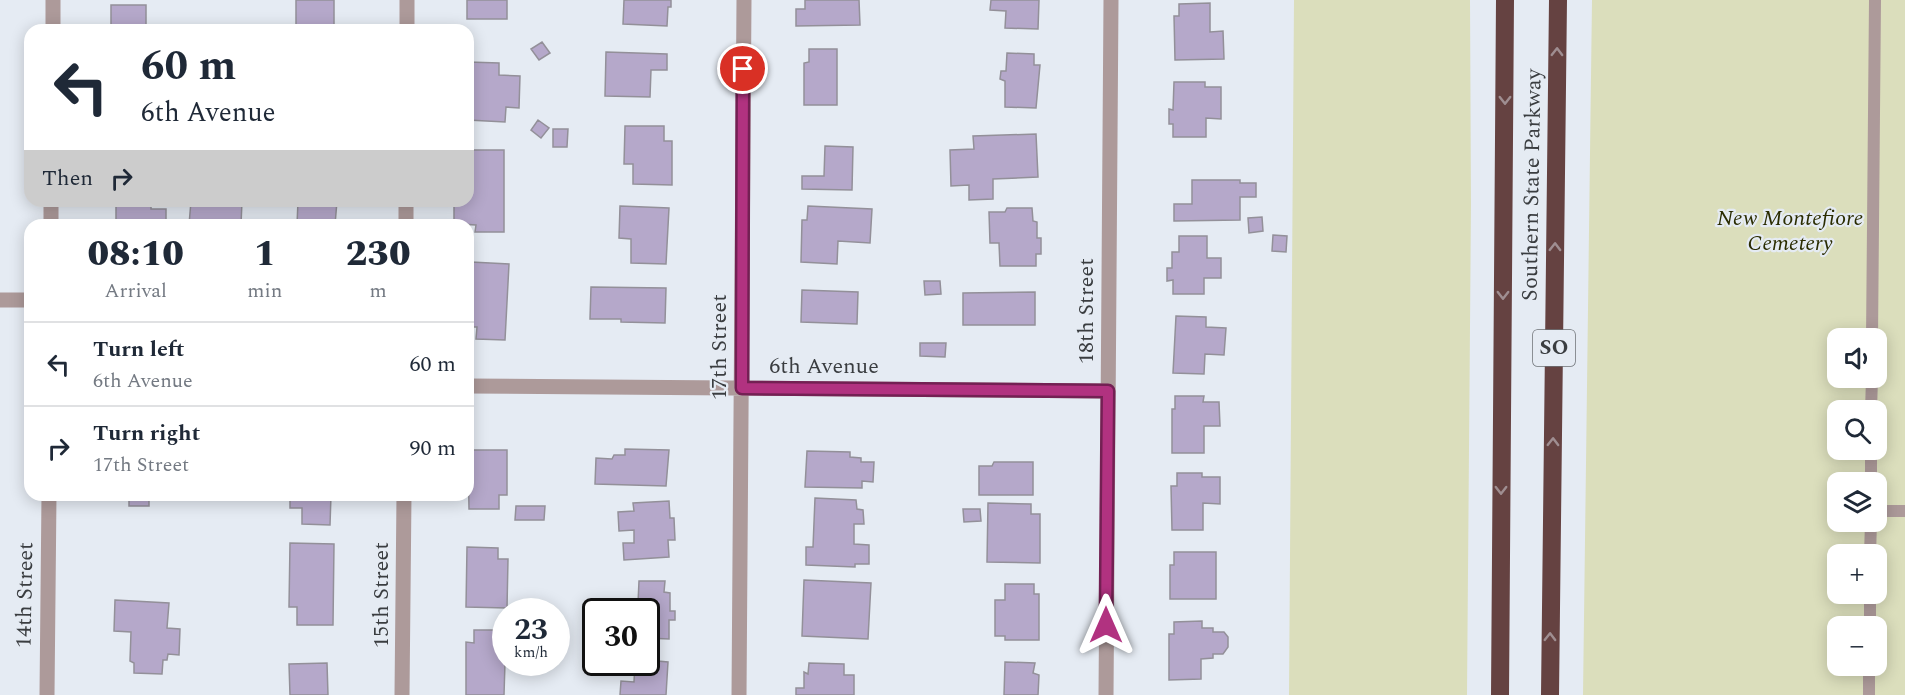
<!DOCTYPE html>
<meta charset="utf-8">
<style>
body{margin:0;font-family:Spectral,serif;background:#f6f6f7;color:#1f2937;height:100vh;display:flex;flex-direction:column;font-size:22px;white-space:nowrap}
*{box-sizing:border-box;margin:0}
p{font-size:20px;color:#747a83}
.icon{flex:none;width:33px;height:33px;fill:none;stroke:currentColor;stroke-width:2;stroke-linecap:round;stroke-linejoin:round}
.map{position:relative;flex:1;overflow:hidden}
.panel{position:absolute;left:24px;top:219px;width:450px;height:282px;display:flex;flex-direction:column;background:#fff;border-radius:18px;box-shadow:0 3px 15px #0003}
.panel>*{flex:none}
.hud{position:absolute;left:24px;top:24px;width:450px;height:183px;border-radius:18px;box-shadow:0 3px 15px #0003;background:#fff;color:#1f2937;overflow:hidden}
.buttons{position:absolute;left:1827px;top:328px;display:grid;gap:12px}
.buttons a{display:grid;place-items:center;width:60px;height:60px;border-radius:12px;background:#fff;box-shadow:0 3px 15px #0003;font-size:30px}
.speed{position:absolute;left:492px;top:598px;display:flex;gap:12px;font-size:30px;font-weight:700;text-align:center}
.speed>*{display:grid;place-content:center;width:78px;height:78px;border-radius:50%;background:#fff;box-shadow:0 3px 15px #0003;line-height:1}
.speed small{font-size:15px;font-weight:400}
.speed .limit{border:3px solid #111;border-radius:9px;background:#fff;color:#111}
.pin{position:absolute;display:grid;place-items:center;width:51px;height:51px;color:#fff;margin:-26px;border:3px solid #fff;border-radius:50%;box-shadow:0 2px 6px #0007}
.me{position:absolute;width:66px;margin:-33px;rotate:0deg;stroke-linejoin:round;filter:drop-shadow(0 0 4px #0008)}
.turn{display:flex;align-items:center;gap:21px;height:126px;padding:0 18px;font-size:27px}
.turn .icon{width:78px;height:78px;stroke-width:2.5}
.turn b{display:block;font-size:42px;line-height:51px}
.then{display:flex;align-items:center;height:57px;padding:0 18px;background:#0003;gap:12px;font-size:22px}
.eta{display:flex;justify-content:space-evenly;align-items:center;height:102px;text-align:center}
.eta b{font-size:36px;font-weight:800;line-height:42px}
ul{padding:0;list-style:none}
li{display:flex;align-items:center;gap:18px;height:84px;padding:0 18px;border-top:2px solid #e0e1e3}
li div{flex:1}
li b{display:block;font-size:22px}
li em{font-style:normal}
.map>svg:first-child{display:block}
.green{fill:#dbdebc;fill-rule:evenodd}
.building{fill:#b5a8ca;stroke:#939099;stroke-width:1.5}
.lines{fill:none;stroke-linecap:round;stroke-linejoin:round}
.lane{stroke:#ad9a9a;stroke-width:12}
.street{stroke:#ad9a9a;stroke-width:15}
.highway{stroke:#654241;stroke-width:18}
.oneway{stroke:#9f8e91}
.route-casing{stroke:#732053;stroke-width:15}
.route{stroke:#b13280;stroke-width:10}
.labels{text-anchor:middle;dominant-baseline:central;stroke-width:4.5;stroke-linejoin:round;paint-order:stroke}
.shield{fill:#e5ebf3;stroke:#6d7176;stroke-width:1.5}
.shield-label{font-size:21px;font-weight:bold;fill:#3a3d40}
.street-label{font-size:22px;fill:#3a3d40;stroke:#e5ebf3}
.park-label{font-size:22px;font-style:italic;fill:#2a2c00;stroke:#e5ebf3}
</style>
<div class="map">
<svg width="1905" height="695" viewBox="0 0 1905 695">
<rect width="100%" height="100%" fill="#e5ebf3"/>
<path class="green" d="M1294 0H1470L1471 204 1467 695H1289Z
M1592 0H1905V695H1583ZM1838 339H1876V378H1838ZM1838 411H1876V450H1838ZM1838 483H1876V522H1838ZM1838 555H1876V594H1838ZM1838 627H1876V666H1838Z"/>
<path class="building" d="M296 0H334V30H301V26H296Z
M467 0H507V19H467Z
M624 0H671V7H668L667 26 623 24Z
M805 0H859L860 25 796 26V9H805Z
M991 0H1039L1038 29 1005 28 1006 11 990 10Z
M1210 3V32L1223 31 1224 59 1175 60 1174 16H1179V4Z
M111 5H146V30H111Z
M542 42 550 53 539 60 531 49Z
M809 49H837V105H804V63L809 62Z
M606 52 667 54V70H651L650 97 605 96Z
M1007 53 1034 54V65H1040L1036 108 1005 107V81L1000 79 1001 71H1006Z
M468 62 499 63V75L520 76 519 108 506 107 505 122 468 120Z
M1174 82H1205V87H1221V119L1206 118V137H1173V124H1169V109L1173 110Z
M538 120 549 128 541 138 531 130Z
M625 126H664V141H672V185L633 184V164H624Z
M553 129H568L567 147H553Z
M1036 134 1038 177 993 179V199L969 200V185L951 186 950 150 974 149 973 136Z
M825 146 853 147 852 190 802 189V176H824Z
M468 150H504V232H475L476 225 460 224V221H454V201H468Z
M1192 180H1240V183H1256V197H1240V220L1174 221V204H1192Z
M116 201H151V209H166V225H116Z
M191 201H242L241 225H189Z
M298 201H337L335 225H297Z
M620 206 669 208 666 264 631 263V239L619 238Z
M808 206 872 209 870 243 838 241 837 264 801 262 802 220H807Z
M1007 208H1032L1033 221 1037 222V238H1041V254H1036V266H1000L999 243H990L989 212H1005Z
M1262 217 1263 231 1249 233 1248 218Z
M1273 235 1287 236 1286 252 1272 251Z
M1179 236H1207V258H1221V278H1204V294H1173V280L1167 281V268H1172V252H1179Z
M471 262 509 264 505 340 476 339 477 327H468Z
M924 281H940L941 294 925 295Z
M591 287 666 288 665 323 621 322V319H590Z
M802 290 858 292 857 324 801 322Z
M1035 292V325H963V293Z
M1176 316 1206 317V327L1226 328 1224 355 1205 354 1204 374 1173 373Z
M920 343H946L945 357 920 356Z
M1175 396H1204L1203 402H1219L1220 426H1204V453H1172V409H1175Z
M625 449 669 450 666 486 595 484 596 458 612 459 614 455H625Z
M468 450H507V495H499V509H469Z
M807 451 850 452V457L861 458V462H874L873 482 862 481V488L805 487Z
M994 462H1033V495H979V466H992Z
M1177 473H1202V477H1220V504L1203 503V530H1172L1171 486H1177Z
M129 495H149V506H129Z
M290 495H331L330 525 302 524V508H290Z
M815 498 856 500 857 509 863 510 864 524H854V544L869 545V564H855V567L806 565V547H813Z
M669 501 670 518H674L675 540H668L669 557 624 560 623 543H634V530L619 531 618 512 634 511 633 503Z
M988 503 1031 504V514H1040V563L987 562Z
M516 506H545L544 520H515Z
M963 509H980L981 521 964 522Z
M290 543 334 544 333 625H297V607H289Z
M467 547 498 548V559H508L507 608 466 607Z
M1174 552H1216V599H1170V565H1174Z
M804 580 871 583 868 639 802 636Z
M639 581H665L664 592 670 593V611H675V620H669V639L646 638V612H622V603H638Z
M1005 584H1034V594H1039V640H1005V636H995V600H1005Z
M115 600 169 603 167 628 180 629 179 655 168 654 167 660H163L162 674 134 673V663L130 661 131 632 114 631Z
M1202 621V628H1213V632H1224L1228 637V647L1223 654H1213V658L1201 659V679L1169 680V634H1174V622Z
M474 630H506L504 695H466V642L474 643Z
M646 660 668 662 666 695H620L621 681 634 682 635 663H646Z
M1005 662 1035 663 1033 673 1039 675 1038 695H1004Z
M327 663 328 695H290L289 664Z
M809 663 844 664V675H854V695H796V688H804V672L808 674Z"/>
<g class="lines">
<path class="lane" d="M1872 339 1875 0
M1871 411 1872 378
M1871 483V450
M1876 511H1905
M1870 555 1871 522
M1870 627V594
M1869 695V666"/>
<path class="street" d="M53 30V0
M407 30V0
M51 225V201
M406 225V201
M0 300H30
M468 386 1108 391
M47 695 49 495
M402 695 404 495
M739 695 744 0
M1106 695 1111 0"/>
<path class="highway" d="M1500 695 1505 0
M1550 695 1558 0"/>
</g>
<defs><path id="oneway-chevron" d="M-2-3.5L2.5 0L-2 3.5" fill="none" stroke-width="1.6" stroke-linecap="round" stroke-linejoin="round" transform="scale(1.5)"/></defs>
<g class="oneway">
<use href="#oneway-chevron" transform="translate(1557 52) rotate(-89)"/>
<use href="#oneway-chevron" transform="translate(1505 100) rotate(90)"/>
<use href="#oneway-chevron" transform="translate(1555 247) rotate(-89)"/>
<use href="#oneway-chevron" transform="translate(1503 295) rotate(90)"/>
<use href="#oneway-chevron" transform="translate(1553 442) rotate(-89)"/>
<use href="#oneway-chevron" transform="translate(1501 490) rotate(90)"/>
<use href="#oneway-chevron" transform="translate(1550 637) rotate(-89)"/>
</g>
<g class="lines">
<defs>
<path id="route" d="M743 69 742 388 1108 391 1106 625"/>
</defs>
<use href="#route" class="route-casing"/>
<use href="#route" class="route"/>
</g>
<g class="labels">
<rect class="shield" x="1533" y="330" width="42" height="36" rx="4.5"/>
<g class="shield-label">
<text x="1554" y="348">SO</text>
</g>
<g class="street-label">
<text transform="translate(1532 185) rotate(-89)">Southern State Parkway</text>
<text transform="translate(1086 311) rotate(-90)">18th Street</text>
<text transform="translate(719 347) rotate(-90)">17th Street</text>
<text x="824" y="366">6th Avenue</text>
<text transform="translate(25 595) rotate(-89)">14th Street</text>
<text transform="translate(381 595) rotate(-90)">15th Street</text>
</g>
<g class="park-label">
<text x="1790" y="218">New Montefiore<tspan x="1790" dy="25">Cemetery</tspan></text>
</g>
</g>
</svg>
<div class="buttons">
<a><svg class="icon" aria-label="sound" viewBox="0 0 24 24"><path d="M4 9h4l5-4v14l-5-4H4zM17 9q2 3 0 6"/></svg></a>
<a><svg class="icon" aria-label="search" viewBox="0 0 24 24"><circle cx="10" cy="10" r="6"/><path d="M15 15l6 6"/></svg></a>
<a><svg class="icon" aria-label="layers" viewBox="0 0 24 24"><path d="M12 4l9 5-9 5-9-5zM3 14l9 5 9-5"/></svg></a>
<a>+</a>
<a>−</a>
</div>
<div class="speed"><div>23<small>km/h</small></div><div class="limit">30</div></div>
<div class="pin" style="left:743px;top:69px;background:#d93025"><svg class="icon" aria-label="arrive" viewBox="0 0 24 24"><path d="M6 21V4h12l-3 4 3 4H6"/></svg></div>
<svg class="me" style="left:1106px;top:625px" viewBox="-20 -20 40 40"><path d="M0-17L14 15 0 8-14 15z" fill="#b13280" stroke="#fff" stroke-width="4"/></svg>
<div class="hud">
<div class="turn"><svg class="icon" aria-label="left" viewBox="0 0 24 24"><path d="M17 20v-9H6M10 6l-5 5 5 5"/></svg><div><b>60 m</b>6th Avenue</div></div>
<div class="then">Then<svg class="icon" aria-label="right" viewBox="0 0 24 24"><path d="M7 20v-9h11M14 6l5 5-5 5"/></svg></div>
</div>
<section class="panel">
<div class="eta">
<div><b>08:10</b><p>Arrival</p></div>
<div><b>1</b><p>min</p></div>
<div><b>230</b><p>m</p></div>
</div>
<ul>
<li><svg class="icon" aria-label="left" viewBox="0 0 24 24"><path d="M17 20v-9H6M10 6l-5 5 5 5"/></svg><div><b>Turn left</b><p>6th Avenue</p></div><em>60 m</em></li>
<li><svg class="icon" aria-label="right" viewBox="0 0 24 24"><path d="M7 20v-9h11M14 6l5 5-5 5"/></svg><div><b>Turn right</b><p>17th Street</p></div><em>90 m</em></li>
</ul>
</section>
</div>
